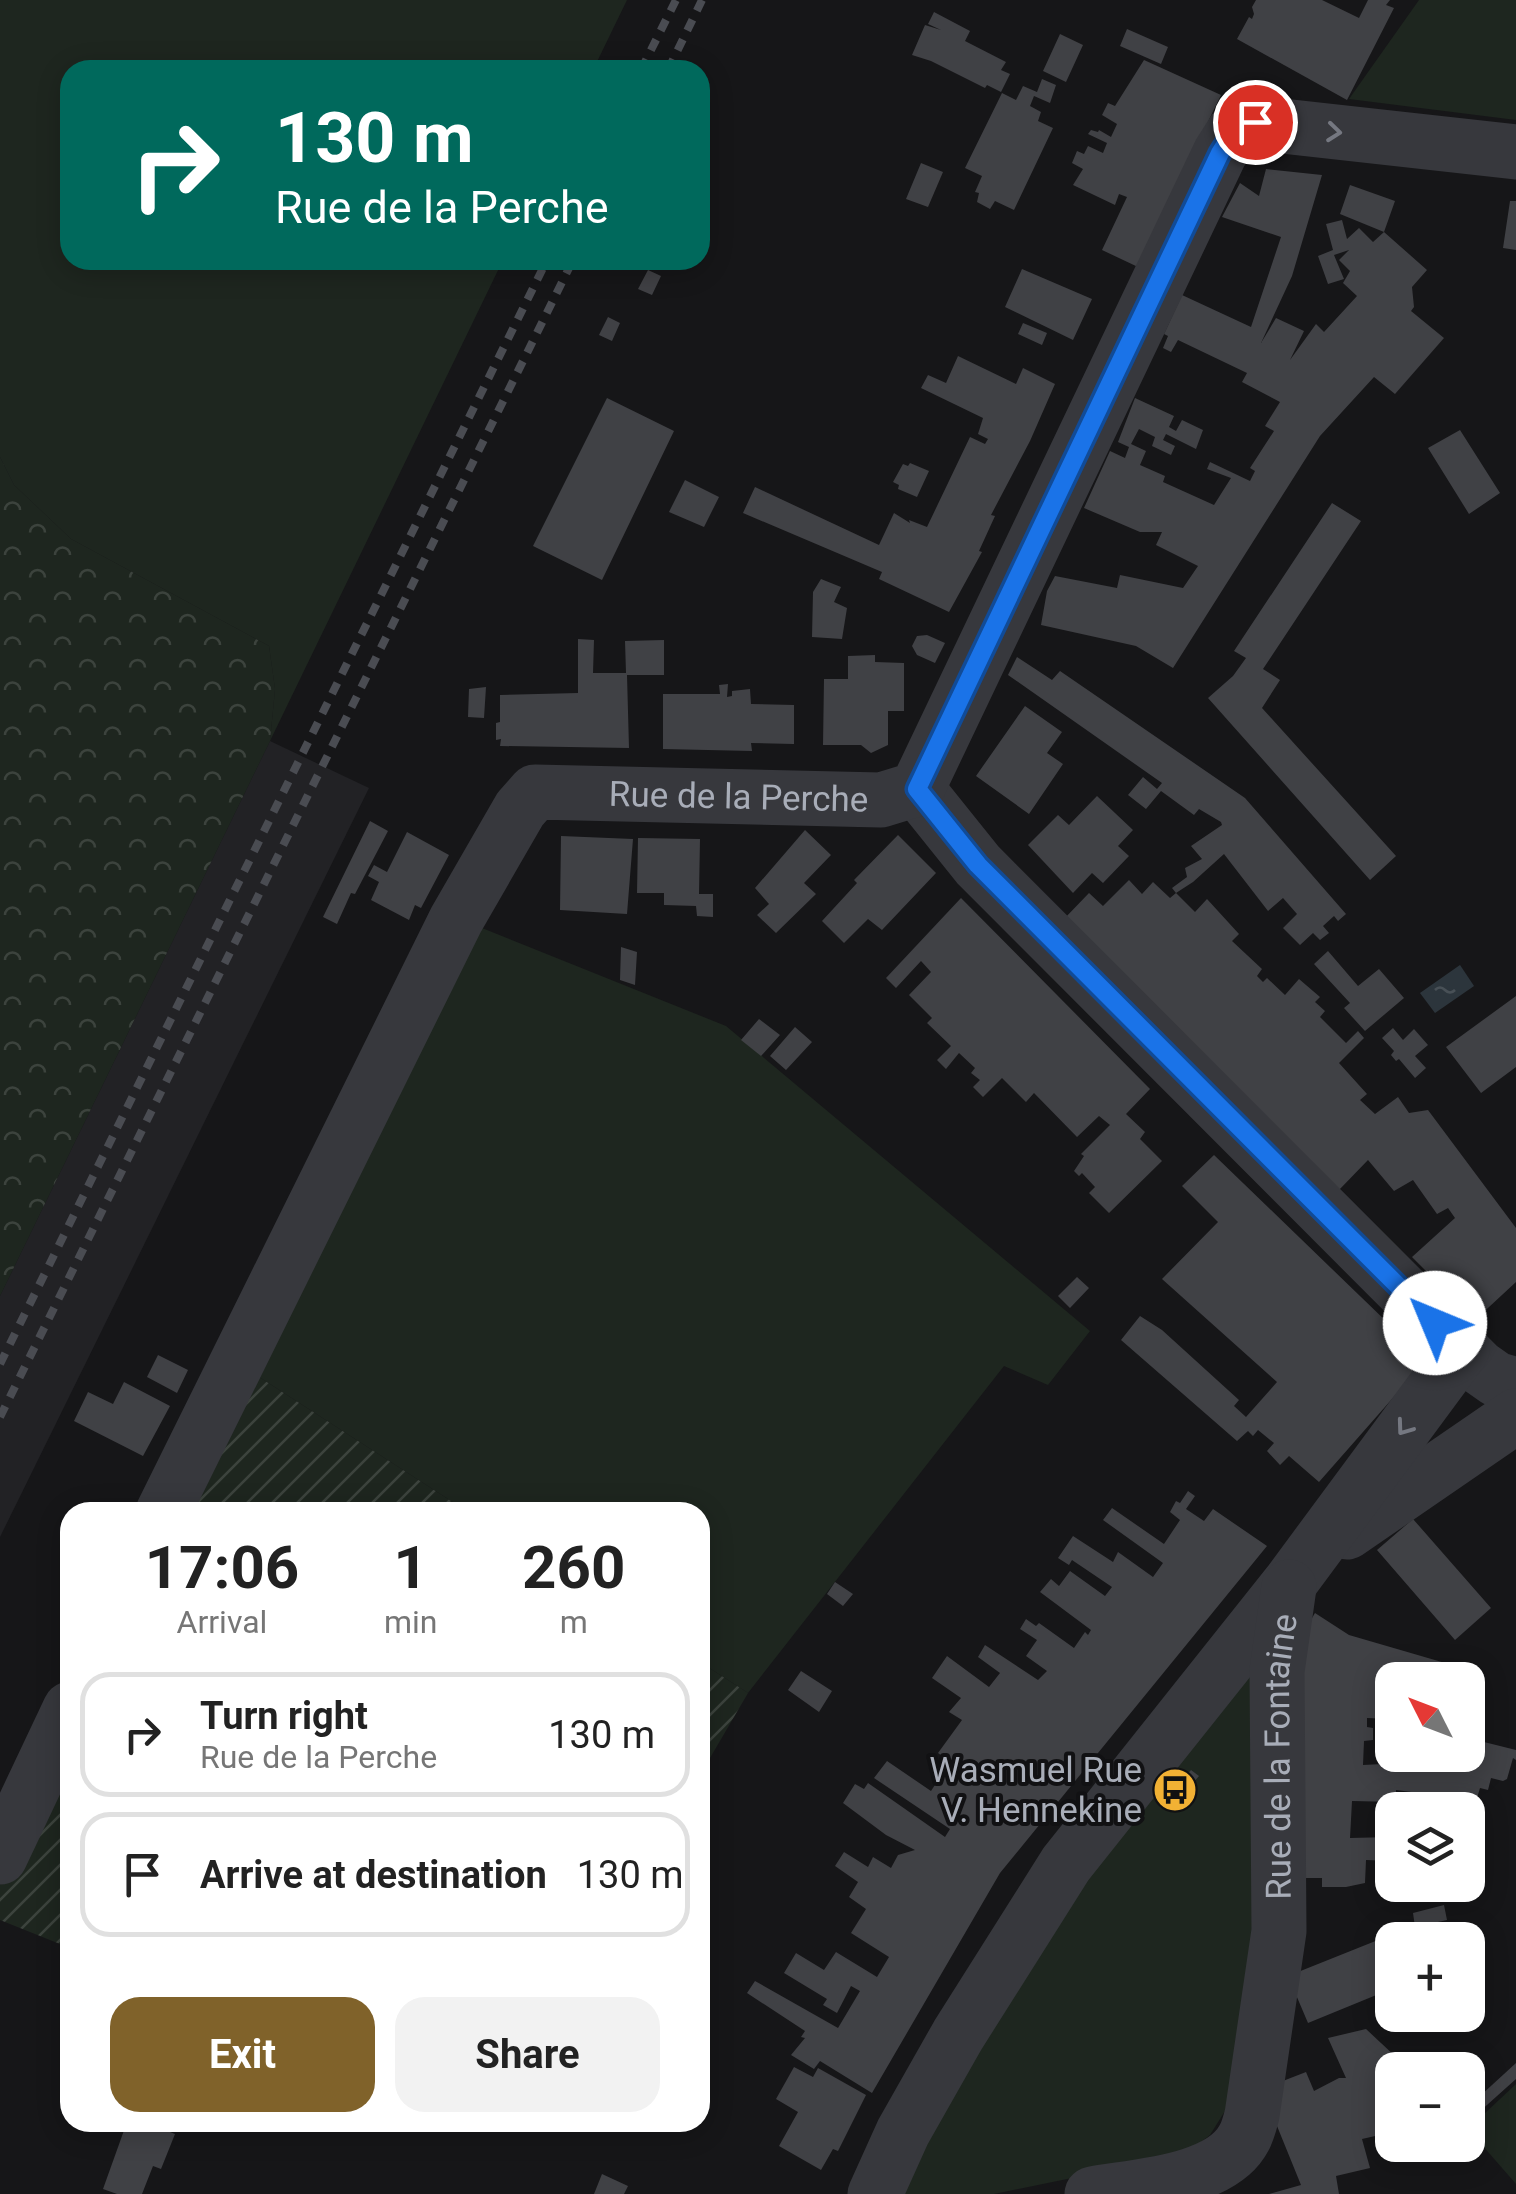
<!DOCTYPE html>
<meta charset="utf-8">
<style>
body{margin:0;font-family:Roboto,sans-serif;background:#f2f2f2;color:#222;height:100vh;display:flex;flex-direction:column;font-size:38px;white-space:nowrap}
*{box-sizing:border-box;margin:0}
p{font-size:32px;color:#767676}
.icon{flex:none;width:55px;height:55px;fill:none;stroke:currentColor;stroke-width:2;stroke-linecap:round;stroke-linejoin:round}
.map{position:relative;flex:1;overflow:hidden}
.sheet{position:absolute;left:60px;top:1502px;width:650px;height:630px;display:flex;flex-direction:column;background:#fff;border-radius:30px;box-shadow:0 5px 25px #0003}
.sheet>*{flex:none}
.top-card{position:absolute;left:60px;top:60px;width:650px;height:210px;border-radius:30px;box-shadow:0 5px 25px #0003;background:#00695c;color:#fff;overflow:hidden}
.needle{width:65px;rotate:312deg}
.tools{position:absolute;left:1375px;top:1662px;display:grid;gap:20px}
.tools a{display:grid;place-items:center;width:110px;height:110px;border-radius:20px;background:#fff;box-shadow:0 5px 25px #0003;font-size:50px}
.pin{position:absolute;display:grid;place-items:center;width:85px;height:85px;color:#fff;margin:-42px;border:5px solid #fff;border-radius:50%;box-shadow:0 2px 10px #0007}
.me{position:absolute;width:110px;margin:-55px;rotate:315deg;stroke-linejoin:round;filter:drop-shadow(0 0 8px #0008)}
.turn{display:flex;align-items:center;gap:35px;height:210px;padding:0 50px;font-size:45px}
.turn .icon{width:130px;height:130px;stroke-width:2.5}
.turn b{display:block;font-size:70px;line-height:85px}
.eta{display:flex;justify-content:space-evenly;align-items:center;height:170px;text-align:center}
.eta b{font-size:60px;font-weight:700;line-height:70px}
.action{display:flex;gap:20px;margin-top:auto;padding:20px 50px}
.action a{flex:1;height:115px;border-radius:30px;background:#80622a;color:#fff;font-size:40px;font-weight:700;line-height:115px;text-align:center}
.action a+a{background:#f2f2f2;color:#222}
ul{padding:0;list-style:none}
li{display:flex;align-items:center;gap:30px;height:125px;margin:0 20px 15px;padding:0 30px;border:5px solid #e0e0e0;border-radius:30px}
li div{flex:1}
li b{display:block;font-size:38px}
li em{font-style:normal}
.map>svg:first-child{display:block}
.built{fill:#222225}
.green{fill:#1e261f}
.forest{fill:url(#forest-crowns)}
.garden{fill:url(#garden-furrows)}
.water{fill:url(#water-ripples)}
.building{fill:#404145}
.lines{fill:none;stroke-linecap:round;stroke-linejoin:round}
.minor{stroke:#37383d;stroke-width:55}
.rail{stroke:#4a4c52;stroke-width:8;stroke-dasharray:12 10;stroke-linecap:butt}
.oneway{stroke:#757881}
.route-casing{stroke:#114b97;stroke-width:25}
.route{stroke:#1a73e8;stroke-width:18}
.labels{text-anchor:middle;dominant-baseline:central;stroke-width:8;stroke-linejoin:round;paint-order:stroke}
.street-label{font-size:35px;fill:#a8adb8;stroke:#111113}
.poi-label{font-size:35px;fill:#a8adb8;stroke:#111113;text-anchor:end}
</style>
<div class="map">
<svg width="1516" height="2194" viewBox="0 0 1516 2194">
<defs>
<pattern id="forest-crowns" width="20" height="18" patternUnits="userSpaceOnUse" patternTransform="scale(2.5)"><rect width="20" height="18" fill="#1e261f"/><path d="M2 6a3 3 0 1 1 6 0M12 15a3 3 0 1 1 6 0" fill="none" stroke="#3c433d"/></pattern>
<pattern id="garden-furrows" width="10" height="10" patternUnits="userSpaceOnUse" patternTransform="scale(2.5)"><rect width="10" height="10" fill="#1e261f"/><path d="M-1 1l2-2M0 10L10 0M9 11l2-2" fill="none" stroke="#3c433d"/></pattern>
<pattern id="water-ripples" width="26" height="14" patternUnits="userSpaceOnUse" patternTransform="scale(2.5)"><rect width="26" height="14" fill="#2c353c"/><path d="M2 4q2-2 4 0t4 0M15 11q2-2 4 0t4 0" fill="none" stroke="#485056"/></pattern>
</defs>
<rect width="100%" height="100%" fill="#161618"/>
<path class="built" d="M270 741 369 788 0 1537V1296Z"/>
<path class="green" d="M0 0H627L593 70H70V260H503L270 741 275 689 269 646 71 539 14 485 0 457Z
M1419 0H1516V120L1349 99Z
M482 928 726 1026 1090 1331 1048 1385 1004 1366 748 1693 700 1662V1512H468L256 1375Z
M1247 1660 1267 1670 1260 1938 1230 2103 1210 2135 1184 2155 994 2194H893L1017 1965Z
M1516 2084V2184L1468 2129Z"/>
<path class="forest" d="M0 457 14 485 71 539 269 646 275 689 270 741 0 1296Z"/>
<path class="garden" d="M256 1375 468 1512H187Z
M700 1662 748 1693 700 1775Z
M70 1745V1948L0 1920V1885Z"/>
<path class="water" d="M1460 965 1474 986 1435 1013 1420 993Z"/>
<path class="building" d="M1256 0H1322L1359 18 1368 0H1390L1386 5 1394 8 1347 100 1237 39 1249 17 1252 19 1254 14 1252 7Z
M934 12 970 31 965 41 1006 62 1001 70 1010 74 1001 92 987 85 985 88 931 61 912 55 925 25 941 30 928 24Z
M1127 29 1168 47 1161 64 1120 46Z
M1060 34 1083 45 1066 82 1043 71Z
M1144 60 1221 95 1138 267 1102 250 1127 197 1119 194 1115 205 1073 185 1083 169 1072 163 1077 151 1084 154 1088 146 1103 153 1107 143 1088 134 1091 130 1098 132 1099 130 1111 137 1117 124 1102 115 1108 103 1115 106Z
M1042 79 1056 85 1050 103 1034 96 1030 106 1041 112 1038 121 1053 128 1014 210 995 201 990 209 977 202 979 193 975 192 982 176 965 168 1002 93 1016 100 1023 86 1037 92Z
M921 163 943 172 928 207 906 199Z
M1266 169 1322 175 1292 276 1261 343 1276 318 1304 331 1290 360 1316 324 1324 332 1357 296 1343 283 1350 271 1339 260 1349 250 1334 255 1344 279 1328 284 1318 256 1333 250 1326 224 1342 220 1347 239 1359 228 1373 242 1384 232 1340 214 1350 185 1395 201 1384 232 1427 270 1412 287 1414 307 1411 311 1444 338 1395 394 1374 377 1320 436 1173 668 1136 646 1041 625 1047 591 1055 576 1117 588 1120 575 1183 588 1198 566 1156 545 1162 532H1140L1084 508 1110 451 1125 458 1129 447 1118 442 1135 398 1174 416 1169 427 1176 431 1182 420 1203 430 1196 449 1166 434 1163 440 1175 446 1171 455 1152 446 1155 437 1139 429 1131 444 1146 451 1140 465 1165 476 1163 482 1214 505 1231 478 1207 469 1210 462 1250 481 1255 471 1250 468 1274 431 1265 426 1280 402 1242 382 1247 373 1178 340 1171 352 1163 348 1168 336 1164 334 1182 295 1251 327 1281 237 1222 217 1240 183 1259 196Z
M1510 201H1516V250L1503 248Z
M1022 269 1092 299 1073 340 1005 307Z
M648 270 661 276 652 295 638 289Z
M608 317 620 323 612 341 599 335Z
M1023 323 1047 333 1042 345 1018 334Z
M958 356 1016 384 1023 368 1055 384 1030 441 991 515 995 516 979 551 982 552 949 612 879 579 882 572 743 513 755 487 879 545 894 513 910 523 909 520 927 527 970 437 985 444 988 439 978 434 983 418 921 388 928 375 946 383Z
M607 398 674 431 602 580 533 546Z
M1460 430 1500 493 1469 514 1428 448Z
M910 463 929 471 917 497 898 489 899 485 893 482 903 464 908 466Z
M685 480 719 497 704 527 669 512Z
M1332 503 1361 521 1263 669 1280 680 1262 708 1396 856 1370 880 1208 698 1233 676 1246 658 1234 651Z
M821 579 841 587 834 602 847 608 842 639 812 637 813 592Z
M927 635 945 643 935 663 917 655 912 646 917 636Z
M578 639 594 640 593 673H626L625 641 664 640V675H627L629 748 500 746 501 739 496 740V723L500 722V695L578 693Z
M875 655V662L904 663V711H888V745L871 753 861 745H823L824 679H848V656Z
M1017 657 1052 680 1060 671 1245 798 1346 914 1338 921 1334 916 1323 926 1329 933 1320 940 1313 933 1300 945 1283 928 1297 914 1283 898 1268 911 1224 854 1193 882 1176 893 1172 888 1187 877 1185 868 1202 859 1191 846 1222 825 1221 822 1199 809 1194 815 1161 791 1146 809 1128 795 1143 777 1157 789 1162 783 1008 675Z
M728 684 727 697 732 696V691L750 689 751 704 794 705V744L751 743 752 751 663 749V694H720L719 685Z
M486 687 484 718 468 717 469 689Z
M1025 706 1062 732 1047 753 1063 764 1029 814 976 776Z
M1097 796 1133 830 1118 846 1129 856 1103 883 1092 873 1073 893 1028 845 1058 815 1069 825Z
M370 821 388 831 355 894 351 893 337 924 323 917Z
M805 830 831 855 804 883 816 894 776 933 757 915 769 904 755 888Z
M407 832 449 855 421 908 415 905 409 920 371 900 379 882 368 876 374 865 387 872Z
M898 835 936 873 882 930 868 919 844 943 822 921 857 883 854 880Z
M561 836 633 839 627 914 560 910Z
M638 838 700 839 699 894H713V917L697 916 696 906 664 905V893H637Z
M1129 880 1142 894 1153 882 1170 898 1176 893 1195 912 1207 899 1239 934 1232 941 1262 969 1257 976 1263 982 1267 978 1285 995 1299 979 1320 997 1315 1002 1325 1011 1320 1017 1346 1043 1358 1031 1364 1038 1339 1063 1367 1094 1360 1100 1375 1114 1398 1097 1409 1113 1428 1110 1516 1228V1282L1475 1320 1412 1257 1455 1218 1448 1208 1437 1214 1413 1180 1394 1191 1368 1160 1339 1190 1063 920 1089 893 1103 906Z
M961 898 1150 1089 1126 1114 1145 1132 1140 1139 1162 1161 1109 1213 1089 1193 1095 1187 1082 1173 1079 1176 1074 1171 1084 1156 1081 1154 1110 1125 1099 1116 1077 1137 1034 1093 1026 1102 1002 1078 983 1097 973 1087 980 1080 971 1073 975 1068 959 1053 946 1069 937 1060 951 1046 927 1023 932 1018 909 995 931 972 921 961 896 988 886 978Z
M621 947 637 952 635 985 620 980Z
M1328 951 1358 986 1379 969 1404 998 1365 1031 1344 1008 1350 1003 1314 964Z
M1516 996V1067L1481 1093 1446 1047Z
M759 1019 780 1035 761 1056 741 1040Z
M795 1027 812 1042 786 1070 770 1056Z
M1393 1028 1403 1040 1414 1029 1428 1045 1415 1056 1426 1068 1415 1078 1399 1059 1396 1061 1391 1055 1394 1051 1382 1038Z
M1214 1155 1419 1353 1421 1366 1319 1482 1289 1456 1280 1465 1267 1451 1274 1443 1258 1430 1253 1436 1248 1431 1237 1441 1121 1340 1140 1316 1162 1330 1239 1400 1234 1406 1246 1417 1277 1382 1162 1279 1218 1222 1182 1186Z
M1077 1277 1089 1288 1070 1308 1058 1296Z
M158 1355 188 1370 177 1393 147 1377Z
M124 1382 170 1406 143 1456 74 1421 88 1392 113 1404Z
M1188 1491 1195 1496 1186 1509 1204 1521 1213 1509 1267 1546 1000 1873 872 2093 820 2061 814 2069 791 2055 805 2038 801 2037 805 2031 747 1993 755 1981 838 2028 860 1991 851 1986 837 2013 823 2005 827 1999 784 1973 796 1953 824 1970 836 1952 877 1977 889 1957 851 1933 866 1909 849 1897 858 1882 835 1866 844 1852 868 1867 873 1857 891 1868 898 1855 915 1850 886 1835 843 1803 855 1784 864 1789 868 1783 945 1837 950 1829 874 1778 887 1761 931 1791 950 1762 938 1753 962 1720 949 1712 961 1698 932 1678 947 1656 989 1687 1000 1673 978 1657 985 1645 1038 1680 1047 1671 1026 1656 1037 1640 1020 1629 1026 1619 1036 1626 1039 1623 1074 1648 1085 1632 1088 1635 1091 1630 1040 1592 1051 1579 1059 1586 1070 1571 1105 1596 1112 1587 1072 1560 1069 1565 1058 1558 1073 1536 1113 1562 1118 1552 1153 1577 1163 1563 1103 1520 1112 1508 1164 1544 1180 1520 1170 1512 1176 1501 1180 1503Z
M1413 1519 1491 1608 1455 1640 1377 1550Z
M835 1582 853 1594 843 1606 827 1594Z
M1315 1613 1349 1635 1452 1665 1448 1680H1392L1391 1719 1367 1718V1727L1373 1728V1740L1364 1741 1363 1765 1402 1763 1404 1758 1399 1755H1468V1738L1516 1750V1760L1513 1758 1507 1779 1503 1781 1491 1778 1488 1790 1480 1788 1477 1798 1485 1807 1480 1812 1485 1819 1468 1832V1810H1417L1419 1793 1396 1790V1802L1352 1801 1350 1838 1392 1837V1861L1366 1860 1365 1883 1346 1887H1322V1878H1296L1281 1671Z
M801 1671 832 1691 819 1712 788 1690Z
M1191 1770 1199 1776 1182 1796 1175 1788Z
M1444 1905 1447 1920 1415 1927 1413 1913Z
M1403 1930 1405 1937 1422 1932 1425 1940H1392V1976L1386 1978 1391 1989 1308 2023 1288 1976Z
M1366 2029 1396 2057 1379 2065 1386 2082 1392 2088V2102L1385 2105 1387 2111 1378 2115 1384 2134 1362 2139 1370 2168 1336 2176 1339 2194H1269L1301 2185 1262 2089 1306 2072 1314 2091 1339 2078H1346L1328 2038Z
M1516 2063V2079L1468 2122V2107Z
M794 2067 813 2077 818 2068 866 2095 838 2151 833 2149 821 2170 779 2146 798 2112 776 2099Z
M127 2122H145L175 2134 161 2169 153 2166 142 2194H117L103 2189Z
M602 2174 628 2186 624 2194H594Z"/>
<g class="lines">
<g class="minor">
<path d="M917 789 978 865 1479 1367 1496 1379 1516 1385"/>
<path id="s1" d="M163 1512 456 920 520 809 535 792 881 800 917 789 1220 153 1234 131 1255 123 1516 152"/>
<path d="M1347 1532 1516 1416"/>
<path d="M0 1857 70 1709"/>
<path d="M875 2194 903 2132 958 2035 1066 1864 1289 1584 1462 1350"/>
<path id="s2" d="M1092 2194C1136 2186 1221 2182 1244 2138 1248 2131 1250 2122 1252 2115L1279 1931 1277 1671 1289 1587"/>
</g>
<path class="rail" d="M641 70 676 0
M668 70 702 0
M0 1364 547 260
M0 1417 573 260"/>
</g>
<defs><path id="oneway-chevron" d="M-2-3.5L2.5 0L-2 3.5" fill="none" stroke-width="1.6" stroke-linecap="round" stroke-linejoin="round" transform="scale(2.5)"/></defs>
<g class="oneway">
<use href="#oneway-chevron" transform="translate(1334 132) rotate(6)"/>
<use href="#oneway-chevron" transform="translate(1404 1428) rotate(126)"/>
</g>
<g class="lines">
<defs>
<path id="route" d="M1255 122 1234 131 1220 153 917 789 978 865 1435 1323"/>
</defs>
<use href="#route" class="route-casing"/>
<use href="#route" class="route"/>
</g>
<defs>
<symbol id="bus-disc" viewBox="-11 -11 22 22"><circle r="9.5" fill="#f2b134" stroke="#111113"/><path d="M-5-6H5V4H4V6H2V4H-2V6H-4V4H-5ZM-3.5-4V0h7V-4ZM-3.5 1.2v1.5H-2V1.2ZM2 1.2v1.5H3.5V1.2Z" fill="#111"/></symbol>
</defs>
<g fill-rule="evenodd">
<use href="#bus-disc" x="1150" y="1765" width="50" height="50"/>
</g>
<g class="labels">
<g class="street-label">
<text stroke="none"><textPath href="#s1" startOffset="1015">Rue de la Perche</textPath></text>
<text stroke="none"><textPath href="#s2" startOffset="552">Rue de la Fontaine</textPath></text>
</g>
<g class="poi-label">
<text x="1142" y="1770">Wasmuel Rue<tspan x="1142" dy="40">V. Hennekine</tspan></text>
</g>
</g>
</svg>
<div class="tools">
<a><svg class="needle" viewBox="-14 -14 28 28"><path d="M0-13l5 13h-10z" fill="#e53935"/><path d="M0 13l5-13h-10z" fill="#767676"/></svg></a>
<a><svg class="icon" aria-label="layers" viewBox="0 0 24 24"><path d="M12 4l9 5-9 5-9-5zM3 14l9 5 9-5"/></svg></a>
<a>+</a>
<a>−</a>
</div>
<div class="pin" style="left:1255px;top:122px;background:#d93025"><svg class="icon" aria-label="arrive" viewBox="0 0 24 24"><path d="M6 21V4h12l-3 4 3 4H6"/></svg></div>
<svg class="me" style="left:1435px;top:1323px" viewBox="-20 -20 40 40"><circle r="19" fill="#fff"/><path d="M0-13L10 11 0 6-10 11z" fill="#1a73e8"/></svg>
<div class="top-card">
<div class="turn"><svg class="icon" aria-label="right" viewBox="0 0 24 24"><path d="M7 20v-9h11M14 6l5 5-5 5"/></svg><div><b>130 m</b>Rue de la Perche</div></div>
</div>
<section class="sheet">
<div class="eta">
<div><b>17:06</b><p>Arrival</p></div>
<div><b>1</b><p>min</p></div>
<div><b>260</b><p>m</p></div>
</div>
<ul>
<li><svg class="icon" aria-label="right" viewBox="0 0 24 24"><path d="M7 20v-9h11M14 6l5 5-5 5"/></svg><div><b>Turn right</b><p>Rue de la Perche</p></div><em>130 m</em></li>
<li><svg class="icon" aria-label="arrive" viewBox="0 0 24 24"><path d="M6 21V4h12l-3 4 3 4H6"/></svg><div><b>Arrive at destination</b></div><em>130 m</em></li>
</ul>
<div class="action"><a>Exit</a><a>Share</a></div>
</section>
</div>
